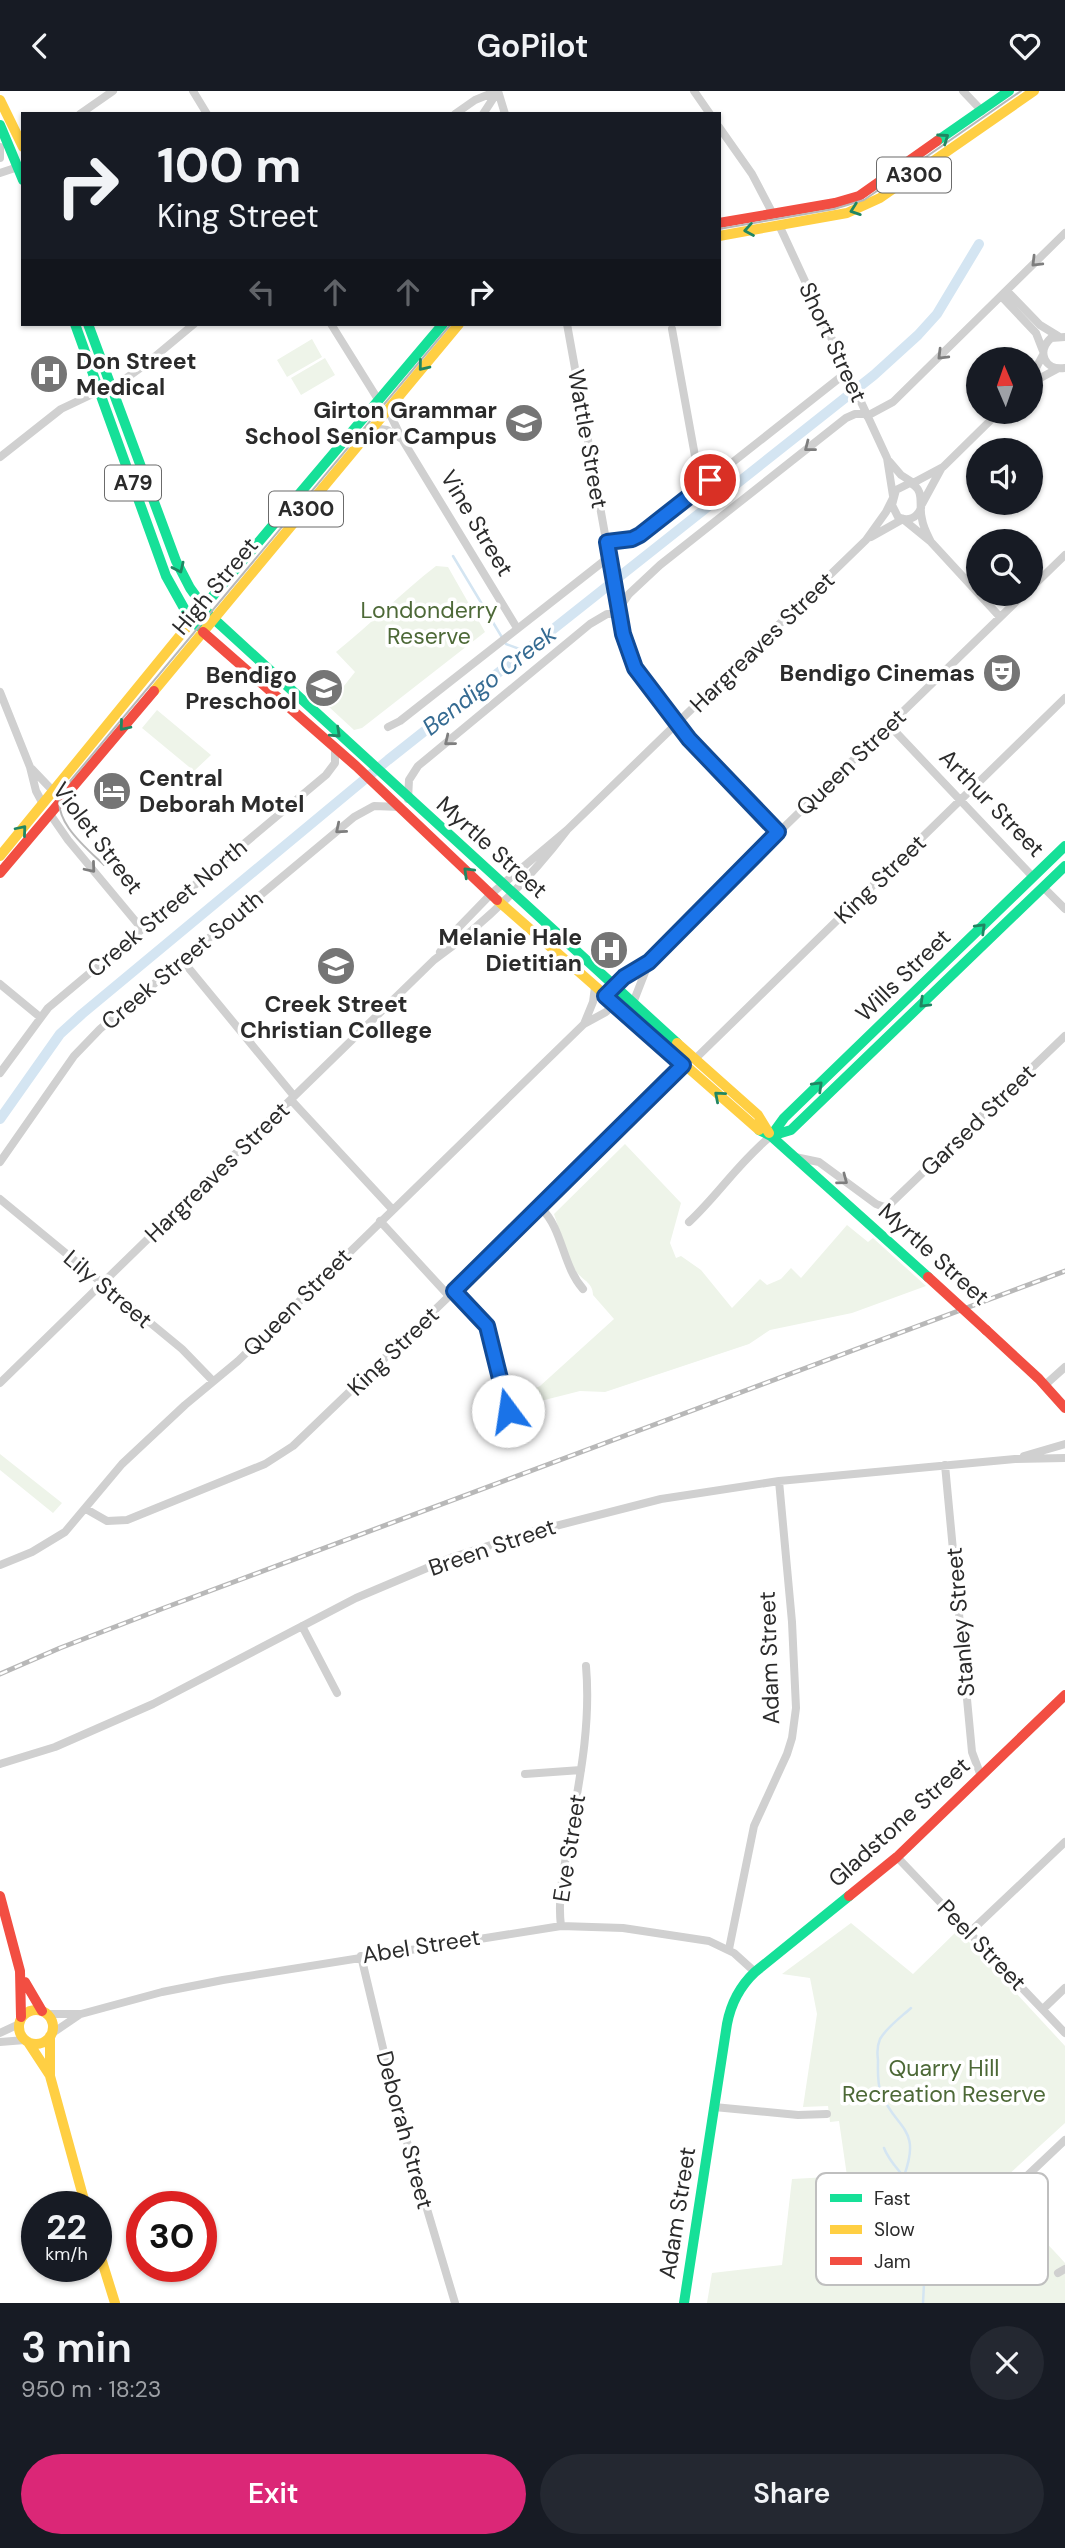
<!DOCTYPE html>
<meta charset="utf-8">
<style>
body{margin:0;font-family:"DM Sans",sans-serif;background:#242831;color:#f1f3f6;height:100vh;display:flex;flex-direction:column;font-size:26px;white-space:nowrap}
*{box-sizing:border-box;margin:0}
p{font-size:23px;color:#9ea1a6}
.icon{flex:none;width:38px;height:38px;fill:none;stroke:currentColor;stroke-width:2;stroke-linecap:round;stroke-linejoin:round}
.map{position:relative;height:2212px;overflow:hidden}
.side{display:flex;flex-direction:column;background:#171b24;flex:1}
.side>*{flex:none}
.hud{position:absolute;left:21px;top:21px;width:700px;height:214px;border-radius:0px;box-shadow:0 2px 5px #0004;background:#171b24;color:#f1f3f6;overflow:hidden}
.needle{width:46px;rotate:358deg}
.tools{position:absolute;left:966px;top:256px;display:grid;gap:14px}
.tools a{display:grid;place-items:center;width:77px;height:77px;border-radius:50%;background:#171b24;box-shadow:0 2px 5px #0004;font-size:35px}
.speed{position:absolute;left:21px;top:2100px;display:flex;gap:14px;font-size:35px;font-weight:700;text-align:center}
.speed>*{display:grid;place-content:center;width:91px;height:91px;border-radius:50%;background:#171b24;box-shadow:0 2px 5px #0004;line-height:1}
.speed small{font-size:18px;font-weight:400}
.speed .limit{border:10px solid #d22;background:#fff;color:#111}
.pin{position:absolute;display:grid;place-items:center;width:60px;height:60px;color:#fff;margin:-30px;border:4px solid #fff;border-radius:50%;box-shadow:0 2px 7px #0007}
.me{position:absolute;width:77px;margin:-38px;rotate:346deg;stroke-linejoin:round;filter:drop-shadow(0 0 5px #0008)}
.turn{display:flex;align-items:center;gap:24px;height:147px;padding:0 21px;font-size:32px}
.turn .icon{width:91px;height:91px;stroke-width:2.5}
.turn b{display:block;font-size:49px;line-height:60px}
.lanes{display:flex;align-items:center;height:66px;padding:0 21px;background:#0003;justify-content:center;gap:35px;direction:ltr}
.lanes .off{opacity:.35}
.round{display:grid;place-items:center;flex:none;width:74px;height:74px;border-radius:37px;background:#242831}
.headline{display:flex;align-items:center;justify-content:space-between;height:119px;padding:0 21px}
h1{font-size:42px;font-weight:600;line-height:52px}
.button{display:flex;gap:14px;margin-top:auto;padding:14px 21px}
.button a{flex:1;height:80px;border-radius:42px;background:#db2777;color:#fff;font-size:28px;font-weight:600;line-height:80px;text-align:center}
.button a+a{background:#242831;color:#f1f3f6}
header{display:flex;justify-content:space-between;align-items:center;height:91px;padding:0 21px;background:#171b24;font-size:32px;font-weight:600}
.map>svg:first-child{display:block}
.green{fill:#eef4e9}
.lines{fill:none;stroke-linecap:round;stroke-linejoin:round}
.stream{stroke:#d4e5f2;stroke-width:2.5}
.canal{stroke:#d4e5f2;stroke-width:10}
.street{stroke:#d0d0d0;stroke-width:8}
.fast{stroke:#16e098;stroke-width:10}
.slow{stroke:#ffcf43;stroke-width:10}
.jam{stroke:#f24e42;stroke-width:10}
.tram{stroke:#b8b8b8;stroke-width:2}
.rail-casing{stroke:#b8b8b8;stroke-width:5}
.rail{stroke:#fff;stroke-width:2.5;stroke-dasharray:8;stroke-linecap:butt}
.jam-bridge{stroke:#f24e42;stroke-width:10}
.oneway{stroke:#208662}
.oneway2{stroke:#7e7e7e}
.route-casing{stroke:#114b97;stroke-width:18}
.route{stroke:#1a73e8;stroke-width:12}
.labels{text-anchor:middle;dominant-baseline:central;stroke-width:7;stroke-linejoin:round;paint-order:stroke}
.shield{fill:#fff;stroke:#6b6b6b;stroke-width:2}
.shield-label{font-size:21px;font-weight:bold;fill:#2b2b2b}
.street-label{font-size:23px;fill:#2b2b2b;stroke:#fff}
.poi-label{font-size:23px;font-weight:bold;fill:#2b2b2b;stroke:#fff;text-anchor:end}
.park-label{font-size:23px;fill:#4d6937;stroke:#fff}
.water-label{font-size:24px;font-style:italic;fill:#356b92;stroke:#fff}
.key{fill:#fff;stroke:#bfbfbf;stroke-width:2}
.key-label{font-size:19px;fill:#2b2b2b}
</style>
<header><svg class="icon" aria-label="back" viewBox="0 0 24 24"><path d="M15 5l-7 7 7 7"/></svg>GoPilot<svg class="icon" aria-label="heart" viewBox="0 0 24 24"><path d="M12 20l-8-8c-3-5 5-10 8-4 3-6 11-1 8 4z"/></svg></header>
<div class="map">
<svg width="1065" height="2212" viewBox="0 0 1065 2212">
<rect width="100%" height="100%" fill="#fff"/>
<path class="green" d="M312 248 322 266 287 286 277 269Z
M325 267 335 284 301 304 291 287Z
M436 475 448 476 485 541 362 637 354 639 328 615 355 581 336 561C371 533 401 502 436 475Z
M157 619 211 664 194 680 142 637Z
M625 1053 681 1112 670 1152 676 1167 681 1165 701 1179 732 1217 760 1188 767 1194 781 1188 791 1177 801 1187 847 1134 868 1151 873 1147 926 1195 852 1222 770 1239 749 1253 605 1301 580 1300 517 1316 511 1309 540 1295 614 1228 593 1204C593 1190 580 1189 574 1177 565 1161 560 1141 554 1123Z
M0 1363 62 1412 53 1422 0 1379Z
M851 1832 913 1883 958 1839 1065 1955V2032L1006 2086C1004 2113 1047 2151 1065 2172V2212H707L712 2182 782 2174 792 2088 847 2085 839 2030 830 2031 828 2015 803 2016 817 1923 810 1887 782 1883Z"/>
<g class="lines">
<path class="stream" d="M453 465 506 553 525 560
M884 2057C891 2076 910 2087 916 2107L925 2174 923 2212
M904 2085C922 2036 896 2039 881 2002 877 1992 878 1980 878 1969 877 1962 877 1955 880 1948 887 1936 901 1926 911 1917"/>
<path class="canal" d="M0 1028 60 943 82 923 388 669 874 284 918 244 937 223 979 153"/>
<path class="street" d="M193 0 207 23
M498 0 505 23
M694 0 710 23
M963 0 982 20
M80 23 113 0
M455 23 475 9 497 0
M483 23 498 0
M719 36 752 83 773 123
M0 56V67
M0 82 18 76
M779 134 887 367 893 405
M1007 200 1040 234 1058 245
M1002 206 1036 242 1043 260
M331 233 379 310
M567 233 623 543C634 582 650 594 672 625 703 668 742 704 778 742
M672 238 695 365 710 389
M1065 246 1051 247C1036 261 1045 280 1065 277
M1031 286 1043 264
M1031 292 1057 278
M111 298 146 273 194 233
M388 319 402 348 517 537
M867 325 893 311 1065 142
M373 337 387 339 402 348
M0 366 61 318 99 300
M889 370 901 384 912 391
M913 392 943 376 1000 320
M922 413 941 378
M921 417C917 427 908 431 898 426L892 414 896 399 910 392C926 399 918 414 922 428 923 436 927 443 931 451
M904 429 931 451 1000 526
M871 446 903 428
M607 451 632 448 643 442 847 281
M1031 497 1065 464
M618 519 629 503 660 474 846 327 855 323H866
M0 601 30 676 36 700 43 713
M890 635 1033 786
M388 636 400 630 609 466
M32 678 53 700
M408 708 409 689 418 675 590 533 607 523H619
M50 723 68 749 142 838
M1043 796 1065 818
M440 861 459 836 491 803 567 739 866 449 886 421 893 407
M182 869 294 1005
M0 893 40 926
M605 905 622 888 649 871
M633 912 649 871 778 742 1025 502
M584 933 593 911 595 896
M695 968 1065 607
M0 982 48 917 326 684 335 672V657
M291 1009 392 1118
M795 1066 819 1071 876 1113 884 1116 888 1115 1065 945
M0 1071 74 965 100 938 354 726 374 715 400 716
M0 1108 182 1258 213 1290
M541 1117C563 1138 562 1174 583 1198
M380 1130 449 1205
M689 1131C719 1103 738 1072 771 1045
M454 1201 487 1235 508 1320
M0 1292 434 869C484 833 529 789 567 739
M1045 1294 1065 1276
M1024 1365 1065 1353
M945 1374 972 1661 981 1685
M86 1418 107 1430 127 1429 265 1373 293 1355 541 1117 683 974
M0 1474 32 1461 65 1441 122 1373 185 1314 238 1270 584 933 606 921 623 904
M302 1535 337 1602
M0 1673 55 1656 153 1613 356 1507 453 1466 532 1441 661 1408 779 1390 1015 1368 1065 1367
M525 1683 581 1679
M897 1766 1065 1942
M561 1835C557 1804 565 1774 570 1743 580 1687 591 1633 586 1575
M970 1841 1065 1751
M729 1858 754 1735 787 1663 792 1647 796 1617 792 1531 779 1390
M361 1865 399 2024 455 2212
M1043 1918 1065 1897
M47 1923H81L162 1901 223 1889 561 1835 623 1837 709 1850 734 1862 755 1881
M0 1942 19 1933
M51 1943 79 1924
M0 1951 25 1949
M714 2016 798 2024 827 2023
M1015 2091 1028 2084 1065 2049
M1058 2182 1065 2178"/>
<path class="fast" d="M0 34 23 89
M937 50 1009 0
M75 233 166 485 185 519 198 535
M88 233 176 470 190 497 208 522
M196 525 443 233
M214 528 677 952
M759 1039 771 1045 928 1186
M771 1045 784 1027 1065 755
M771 1045 791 1039 1065 775
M684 2212 727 1933C731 1912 739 1896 755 1881L849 1805"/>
<path class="slow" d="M0 9 23 56
M719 145 847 122 880 107 1034 0
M154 600 459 233
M0 765 196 525
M497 809 759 1039
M677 952 758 1024 769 1042
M19 1936a17 17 0 1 1 34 0a17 17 0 1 1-34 0Z
M50 1945V1985L86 2116
M28 1951 49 1983
M96 2151 115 2212"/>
<path class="jam" d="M719 132 835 112 859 105 937 50
M203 541 356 675 497 809
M0 782 154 600
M986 1239 1039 1288 1065 1317
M0 1805 20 1880 21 1926
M849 1805 897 1766 1065 1604
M25 1891 42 1920"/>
<path class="tram" d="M719 138 834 118 864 109 1021 0
M104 774C86 757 49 727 62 700L451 233"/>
<defs>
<path id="rail" d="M0 1583 60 1557 164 1517 1065 1180"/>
</defs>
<use href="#rail" class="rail-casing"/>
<use href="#rail" class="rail"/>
<path class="jam-bridge" d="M928 1186 986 1239"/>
</g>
<defs><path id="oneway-chevron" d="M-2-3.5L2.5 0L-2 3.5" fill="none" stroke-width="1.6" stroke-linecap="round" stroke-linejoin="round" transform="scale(1.75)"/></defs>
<g class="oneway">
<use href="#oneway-chevron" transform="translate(944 47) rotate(-35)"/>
<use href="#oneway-chevron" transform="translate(855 119) rotate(161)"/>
<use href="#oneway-chevron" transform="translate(749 139) rotate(170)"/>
<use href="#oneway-chevron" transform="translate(423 275) rotate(129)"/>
<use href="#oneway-chevron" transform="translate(179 477) rotate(65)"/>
<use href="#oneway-chevron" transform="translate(124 635) rotate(130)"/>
<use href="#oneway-chevron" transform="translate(336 642) rotate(43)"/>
<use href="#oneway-chevron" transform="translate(22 739) rotate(-50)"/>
<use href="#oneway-chevron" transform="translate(468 781) rotate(-136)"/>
<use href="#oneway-chevron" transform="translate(981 837) rotate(-44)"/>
<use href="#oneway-chevron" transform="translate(924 912) rotate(136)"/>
<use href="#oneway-chevron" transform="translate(818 995) rotate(-44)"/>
<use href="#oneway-chevron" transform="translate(719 1005) rotate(-139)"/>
</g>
<g class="oneway2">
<use href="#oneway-chevron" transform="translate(1036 171) rotate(135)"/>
<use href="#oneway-chevron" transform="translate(942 264) rotate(135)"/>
<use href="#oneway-chevron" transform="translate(809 356) rotate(142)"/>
<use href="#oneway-chevron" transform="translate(449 650) rotate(141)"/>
<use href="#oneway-chevron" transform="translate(340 738) rotate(140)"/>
<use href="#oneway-chevron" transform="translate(91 777) rotate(50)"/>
<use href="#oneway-chevron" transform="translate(843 1089) rotate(37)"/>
</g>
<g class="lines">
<defs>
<path id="route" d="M508 1320 487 1235 454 1200 683 974 605 905 624 886 649 871 778 741 689 648 635 577 623 543 607 451 632 448 640 444 710 389"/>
</defs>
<use href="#route" class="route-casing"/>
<use href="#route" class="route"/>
</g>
<defs>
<symbol id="hospital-disc" viewBox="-11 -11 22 22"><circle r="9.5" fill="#757575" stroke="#fff"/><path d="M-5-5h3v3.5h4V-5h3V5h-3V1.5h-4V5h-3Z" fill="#fff"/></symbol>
<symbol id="school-disc" viewBox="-11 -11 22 22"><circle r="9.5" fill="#757575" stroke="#fff"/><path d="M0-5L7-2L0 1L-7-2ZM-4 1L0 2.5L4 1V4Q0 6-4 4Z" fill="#fff"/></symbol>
<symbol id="theatre-disc" viewBox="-11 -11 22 22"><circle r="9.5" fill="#757575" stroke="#fff"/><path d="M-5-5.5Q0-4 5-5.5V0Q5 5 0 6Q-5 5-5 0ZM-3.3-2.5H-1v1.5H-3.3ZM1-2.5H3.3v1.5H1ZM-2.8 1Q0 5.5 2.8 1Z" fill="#fff"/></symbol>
<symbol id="hotel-disc" viewBox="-11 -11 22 22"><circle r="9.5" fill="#757575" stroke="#fff"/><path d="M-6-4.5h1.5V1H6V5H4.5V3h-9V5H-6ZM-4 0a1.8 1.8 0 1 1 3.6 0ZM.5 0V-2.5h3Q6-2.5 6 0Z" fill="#fff"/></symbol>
</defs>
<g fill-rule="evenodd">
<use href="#hospital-disc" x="27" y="261" width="44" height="44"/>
<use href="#school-disc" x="502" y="310" width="44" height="44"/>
<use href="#theatre-disc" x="980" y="560" width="44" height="44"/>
<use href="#school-disc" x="302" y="575" width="44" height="44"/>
<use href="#hotel-disc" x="90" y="678" width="44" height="44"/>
<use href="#hospital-disc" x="587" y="837" width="44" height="44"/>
<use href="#school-disc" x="314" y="853" width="44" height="44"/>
</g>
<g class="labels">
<g class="shield">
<rect x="877" y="66.5" width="74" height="35" rx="5"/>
<rect x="105" y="374.5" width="56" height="35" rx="5"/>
<rect x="269" y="400.5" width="74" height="35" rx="5"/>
</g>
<g class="shield-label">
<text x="914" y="84">A300</text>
<text x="133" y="392">A79</text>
<text x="306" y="418">A300</text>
</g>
<g class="street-label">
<text transform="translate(833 251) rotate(65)">Short Street</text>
<text transform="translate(588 348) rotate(80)">Wattle Street</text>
<text transform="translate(477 432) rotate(59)">Vine Street</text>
<text transform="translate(215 495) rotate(-50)">High Street</text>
<text transform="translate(762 551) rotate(-44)">Hargreaves Street</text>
<text transform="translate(851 671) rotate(-44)">Queen Street</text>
<text transform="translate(992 712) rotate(46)">Arthur Street</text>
<text transform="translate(98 747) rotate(53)">Violet Street</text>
<text transform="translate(492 756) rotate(42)">Myrtle Street</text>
<text transform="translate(880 788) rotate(-44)">King Street</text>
<text transform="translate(167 817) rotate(-40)">Creek Street North</text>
<text transform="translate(182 869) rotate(-40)">Creek Street South</text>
<text transform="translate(903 884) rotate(-44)">Wills Street</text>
<text transform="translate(978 1029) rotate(-44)">Garsed Street</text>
<text transform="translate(217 1081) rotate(-44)">Hargreaves Street</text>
<text transform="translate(934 1163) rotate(42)">Myrtle Street</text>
<text transform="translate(108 1198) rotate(40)">Lily Street</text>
<text transform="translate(297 1211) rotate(-45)">Queen Street</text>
<text transform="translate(393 1260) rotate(-44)">King Street</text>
<text transform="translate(492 1456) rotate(-19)">Breen Street</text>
<text transform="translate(960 1531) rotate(-95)">Stanley Street</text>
<text transform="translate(769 1567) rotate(-92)">Adam Street</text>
<text transform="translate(899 1731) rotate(-42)">Gladstone Street</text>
<text transform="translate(569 1757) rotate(-81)">Eve Street</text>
<text transform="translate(982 1854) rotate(46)">Peel Street</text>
<text transform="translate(421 1855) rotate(-9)">Abel Street</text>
<text transform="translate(405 2039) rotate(75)">Deborah Street</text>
<text transform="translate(677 2122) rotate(-81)">Adam Street</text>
</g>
<g class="poi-label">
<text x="76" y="270" text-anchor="start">Don Street<tspan x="76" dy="26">Medical</tspan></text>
<text x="497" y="319">Girton Grammar<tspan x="497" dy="26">School Senior Campus</tspan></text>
<text x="975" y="582">Bendigo Cinemas</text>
<text x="297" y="584">Bendigo<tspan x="297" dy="26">Preschool</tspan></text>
<text x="139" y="687" text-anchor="start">Central<tspan x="139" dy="26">Deborah Motel</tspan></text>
<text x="582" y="846">Melanie Hale<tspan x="582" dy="26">Dietitian</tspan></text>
<text x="336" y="913" text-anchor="middle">Creek Street<tspan x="336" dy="26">Christian College</tspan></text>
</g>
<g class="park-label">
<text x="429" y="519">Londonderry<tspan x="429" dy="26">Reserve</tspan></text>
<text x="944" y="1977">Quarry Hill<tspan x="944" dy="26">Recreation Reserve</tspan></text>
</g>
<g class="water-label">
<text transform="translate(489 589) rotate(-38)">Bendigo Creek</text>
</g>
</g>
<rect x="816" y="2082" width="232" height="112" rx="10" class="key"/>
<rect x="830" y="2103" width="32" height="8" fill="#16e098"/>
<rect x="830" y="2134" width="32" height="9" fill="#ffcf43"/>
<rect x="830" y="2166" width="32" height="8" fill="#f24e42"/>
<g class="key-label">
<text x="874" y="2114">Fast</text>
<text x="874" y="2145">Slow</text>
<text x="874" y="2177">Jam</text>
</g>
</svg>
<div class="tools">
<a><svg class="needle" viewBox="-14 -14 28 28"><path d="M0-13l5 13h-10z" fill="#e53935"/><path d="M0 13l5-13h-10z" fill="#9ea1a6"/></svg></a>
<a><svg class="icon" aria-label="sound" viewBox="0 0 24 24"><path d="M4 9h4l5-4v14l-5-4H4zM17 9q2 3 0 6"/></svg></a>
<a><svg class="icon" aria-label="search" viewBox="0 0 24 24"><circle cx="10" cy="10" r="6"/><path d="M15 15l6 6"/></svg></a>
</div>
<div class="speed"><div>22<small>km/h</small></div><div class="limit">30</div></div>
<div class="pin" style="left:710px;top:389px;background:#d93025"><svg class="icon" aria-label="arrive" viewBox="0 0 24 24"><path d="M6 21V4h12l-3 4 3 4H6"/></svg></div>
<svg class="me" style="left:508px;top:1320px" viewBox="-20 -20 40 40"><circle r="19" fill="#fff"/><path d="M0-13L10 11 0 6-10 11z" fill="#1a73e8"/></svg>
<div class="hud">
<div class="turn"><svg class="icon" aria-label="right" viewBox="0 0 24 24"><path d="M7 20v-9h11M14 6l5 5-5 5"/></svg><div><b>100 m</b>King Street</div></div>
<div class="lanes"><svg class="icon off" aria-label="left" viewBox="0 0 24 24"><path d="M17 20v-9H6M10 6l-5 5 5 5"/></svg><svg class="icon off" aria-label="ahead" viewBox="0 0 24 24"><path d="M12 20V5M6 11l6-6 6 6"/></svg><svg class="icon off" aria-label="ahead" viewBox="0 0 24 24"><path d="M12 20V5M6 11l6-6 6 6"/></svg><svg class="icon" aria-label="right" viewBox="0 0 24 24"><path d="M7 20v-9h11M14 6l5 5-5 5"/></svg></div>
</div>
</div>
<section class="side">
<div class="headline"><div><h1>3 min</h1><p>950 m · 18:23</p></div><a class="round"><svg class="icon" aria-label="close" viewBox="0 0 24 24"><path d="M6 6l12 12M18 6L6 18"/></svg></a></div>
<div class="button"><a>Exit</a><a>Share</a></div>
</section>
